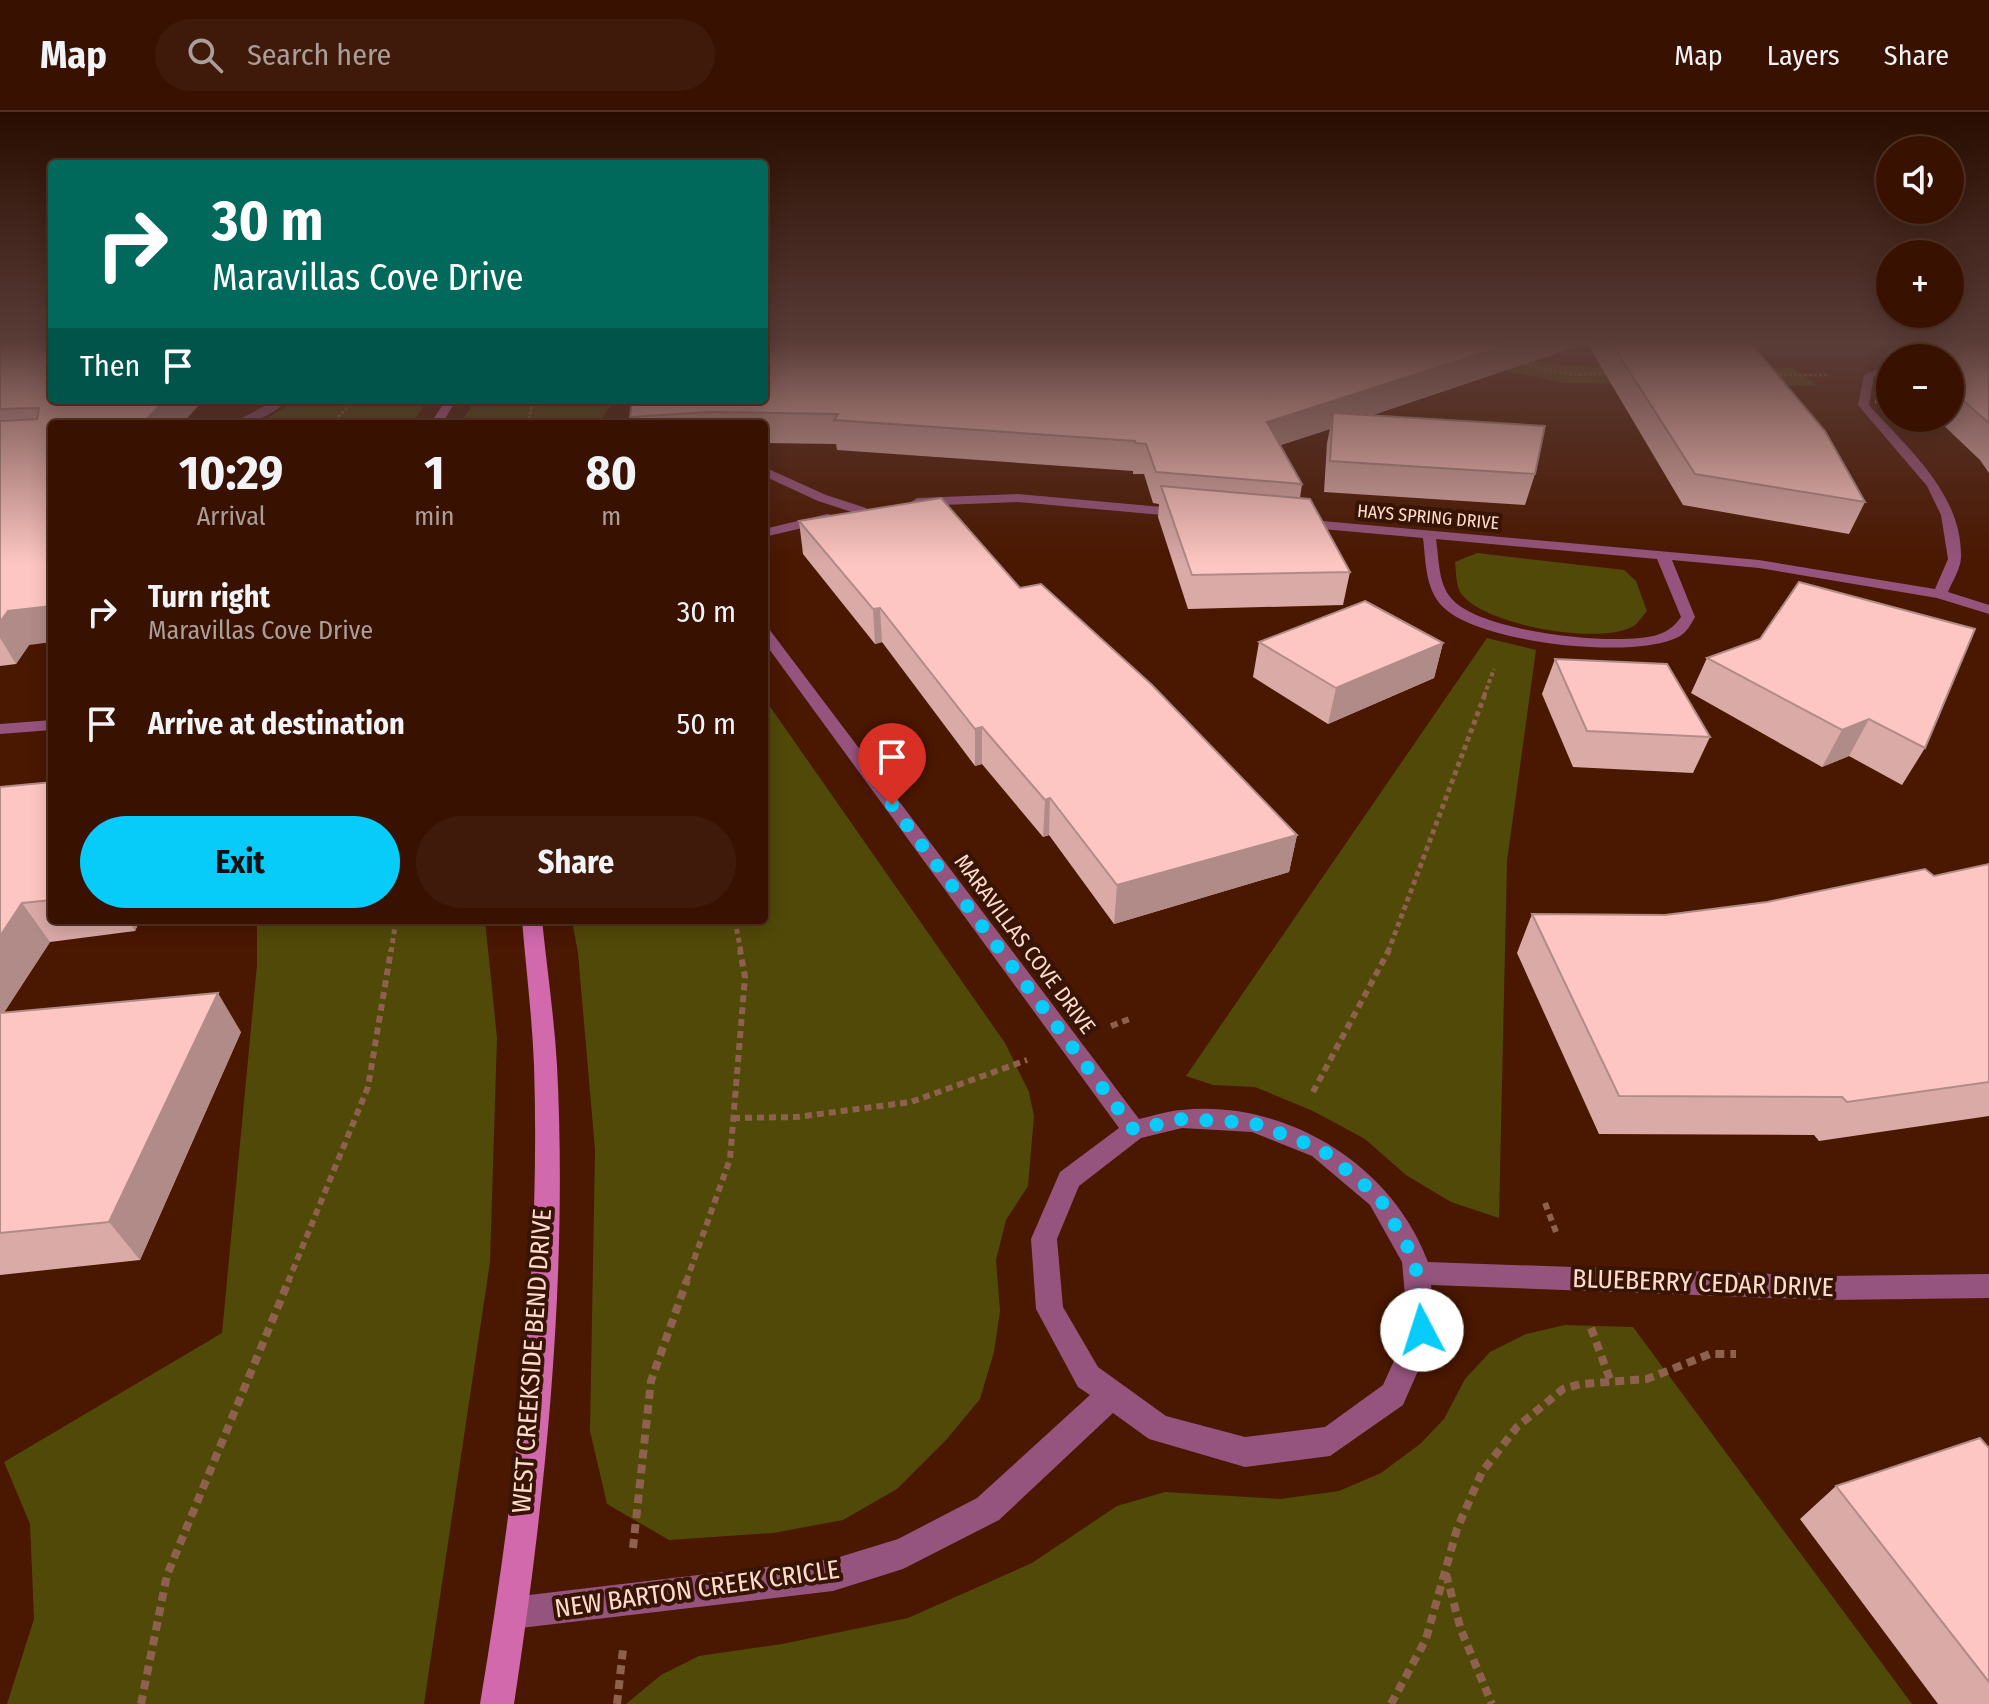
<!DOCTYPE html>
<meta charset="utf-8">
<style>
body{margin:0;font-family:"Fira Sans Condensed",sans-serif;background:#3f1a0a;color:#f1f3f6;height:100vh;display:flex;flex-direction:column;font-size:30px;white-space:nowrap}
*{box-sizing:border-box;margin:0}
p{font-size:26px;color:#ab9d99}
.icon{flex:none;width:44px;height:44px;fill:none;stroke:currentColor;stroke-width:2;stroke-linecap:round;stroke-linejoin:round}
.map{position:relative;flex:1;overflow:hidden}
.details{position:absolute;left:48px;top:308px;width:720px;height:504px;display:flex;flex-direction:column;background:#381100;border-radius:8px;box-shadow:0 4px 20px #0003,0 0 0 2px #523122}
.details>*{flex:none}
.hud{position:absolute;left:48px;top:48px;width:720px;height:244px;border-radius:8px;box-shadow:0 4px 20px #0003,0 0 0 2px #523122;background:#00695c;color:#fff;overflow:hidden}
.controls{position:absolute;left:1876px;top:24px;display:grid;gap:16px}
.controls a{display:grid;place-items:center;width:88px;height:88px;border-radius:50%;background:#381100;box-shadow:0 4px 20px #0003,0 0 0 2px #523122;font-size:40px}
.pin{position:absolute;display:grid;place-items:center;width:68px;height:68px;color:#fff;margin:-82px -34px;border-radius:50% 50% 50% 0;rotate:-45deg;box-shadow:0 0 8px #0007}
.pin .icon{rotate:45deg}
.me{position:absolute;width:88px;margin:-44px;rotate:355deg;stroke-linejoin:round;filter:drop-shadow(0 0 6px #0008)}
.turn{display:flex;align-items:center;gap:28px;height:168px;padding:0 32px;font-size:36px}
.turn .icon{width:104px;height:104px;stroke-width:2.5}
.turn b{display:block;font-size:56px;line-height:68px}
.then{display:flex;align-items:center;height:76px;padding:0 32px;background:#0003;gap:16px;font-size:30px}
.eta{display:flex;justify-content:space-evenly;align-items:center;height:136px;text-align:center}
.eta b{font-size:48px;font-weight:700;line-height:56px}
.button{display:flex;gap:16px;margin-top:auto;padding:16px 32px}
.button a{flex:1;height:92px;border-radius:48px;background:#07cbf9;color:#111;font-size:32px;font-weight:700;line-height:92px;text-align:center}
.button a+a{background:#3f1a0a;color:#f1f3f6}
ul{padding:0;list-style:none}
li{display:flex;align-items:center;gap:24px;height:112px;padding:0 32px}
li div{flex:1}
li b{display:block;font-size:30px}
li em{font-style:normal}
header{display:flex;align-items:center;gap:48px;box-sizing:border-box;height:112px;padding:0 40px;background:#381100;border-bottom:2px solid #523122}
header strong{font-size:38px}
nav{display:flex;gap:44px;margin-inline-start:auto;font-size:28px}
.search{width:560px;height:72px;background:#3f1a0a;display:flex;align-items:center;gap:20px;box-sizing:border-box;padding:0 28px;border-radius:44px;color:#ab9d99;font-size:30px}
.map>svg:first-child{display:block}
.green{fill:#514908}
.lines{fill:none;stroke-linecap:round;stroke-linejoin:round}
.path-far4{stroke:#8e614e;stroke-width:3;stroke-dasharray:3 2;stroke-linecap:butt}
.path-far3{stroke:#8e614e;stroke-width:4;stroke-dasharray:4 3;stroke-linecap:butt}
.path-far2{stroke:#8e614e;stroke-width:5;stroke-dasharray:5 4;stroke-linecap:butt}
.path-far1{stroke:#8e614e;stroke-width:6;stroke-dasharray:7 5;stroke-linecap:butt}
.path{stroke:#8e614e;stroke-width:8;stroke-dasharray:9 6;stroke-linecap:butt}
.lane{fill:#95547d;fill-rule:evenodd}
.street{fill:#95547d;fill-rule:evenodd}
.secondary{fill:#d169ac;fill-rule:evenodd}
.wall{fill:#daaaa7}
.shaded-wall{fill:#b18b88}
.building{fill:#fdc6c2;stroke:#b18b88;stroke-width:2}
.route{stroke:#07cbf9;stroke-width:14;stroke-dasharray:0 25.2}
.labels{text-anchor:middle;dominant-baseline:central;stroke-width:8;stroke-linejoin:round;paint-order:stroke}
.far-street-label{font-size:18px;fill:#fedccf;stroke:#381404}
.street-label{font-size:22px;fill:#fedccf;stroke:#381404}
.near-street-label{font-size:26px;fill:#fedccf;stroke:#381404}
</style>
<header>
<strong>Map</strong>
<div class="search"><svg class="icon" aria-label="search" viewBox="0 0 24 24"><circle cx="10" cy="10" r="6"/><path d="M15 15l6 6"/></svg>Search here</div>
<nav><a>Map</a><a>Layers</a><a>Share</a></nav>
</header>
<div class="map">
<svg width="1989" height="1592" viewBox="0 0 1989 1592">
<rect width="100%" height="100%" fill="#4a1700"/>
<path class="green" d="M1366 229H1442L1557 253 1792 256 1818 274 1564 271Z
M296 288H428L411 312H244L269 305Z
M475 288H615L598 312H460Z
M1477 441 1624 458 1636 469 1647 499C1643 503 1639 510 1635 513 1604 535 1480 513 1460 480 1456 472 1456 459 1455 450Z
M1487 526 1536 538 1507 749 1499 1106 1451 1090 1406 1063 1365 1027 1313 999 1255 975 1213 973 1186 964Z
M764 586 1005 931 1029 980 1034 1004 1028 1074 1006 1108 996 1148 1000 1199 994 1240 980 1287 946 1328 897 1377 843 1408 773 1421 669 1428 607 1392 590 1319 595 1038 578 841 572 808H764Z
M257 808H485L497 926 490 1150 424 1592H7L34 1507 30 1412 4 1350 222 1221 257 853Z
M1565 1213 1633 1215 1912 1592H626L661 1563 699 1544 782 1532 908 1506 1032 1451 1117 1394 1165 1380 1280 1387 1339 1379 1381 1361 1420 1332 1444 1307 1465 1267 1490 1240 1526 1222Z"/>
<g class="lines">
<path class="path-far4" d="M1520 251 1574 263 1608 261
M1774 263H1828
M331 312 355 288
M528 312 533 288"/>
<path class="path-far3" d="M1484 584 1494 557"/>
<path class="path-far2" d="M735 808 741 840
M391 840 396 808
M1388 840 1485 582"/>
<path class="path-far1" d="M1111 914 1132 906
M1313 980 1389 838
M733 1006 797 1005 911 990 1027 948
M1545 1091 1556 1120
M288 1170 368 975 391 838
M686 1170 730 1047 745 865 740 838"/>
<path class="path" d="M1591 1216 1611 1270
M633 1436 651 1269 687 1168
M1446 1462 1461 1518 1492 1592
M141 1592 167 1463 289 1168
M617 1592 623 1537
M1391 1592 1426 1527 1457 1417 1482 1360 1517 1315 1563 1277 1581 1272 1647 1267 1710 1242H1736"/>
<path class="lane" d="M1890 252V259L1869 266 1864 263Z"/>
<path class="street" d="M1869 260 1874 263 1869 293C1907 336 1962 381 1961 445 1961 456 1952 470 1948 480L1989 493V502L1937 486 1759 456 1672 448 1695 505C1691 512 1687 520 1680 524 1637 549 1478 531 1443 495 1425 477 1426 450 1423 426L1300 415 1293 411 1300 407 1759 448 1935 477 1948 447 1941 403 1927 374 1858 293 1864 263ZM1436 427 1657 447 1681 505C1674 515 1668 519 1657 523 1617 535 1478 520 1451 486 1438 471 1439 446 1436 427Z
M276 288H288C271 304 254 312 230 312Z
M764 355 826 383 866 396 867 399 861 403 818 389 764 364Z
M1018 382 1184 397 1190 401 1184 405 1018 390 917 394 911 390 917 386Z
M827 402 832 403V409L764 425V417Z
M764 515 769 517 1139 1007C1153 1004 1167 999 1181 998 1285 987 1392 1052 1428 1150L1829 1164 1989 1162V1186L1829 1188 1431 1173 1436 1218 1403 1293 1330 1344 1245 1355 1149 1327 1113 1301 999 1408 903 1457 833 1479 512 1517 500 1513 496 1501 500 1489 512 1485 833 1447 898 1427 977 1386 1090 1283 1078 1275 1036 1197 1031 1127 1060 1060 1119 1016 764 530ZM1182 1016 1252 1020 1312 1044 1370 1093 1402 1150 1408 1218 1383 1273 1325 1315 1245 1325 1166 1304 1098 1255 1063 1195 1057 1127 1079 1074 1141 1026Z
M52 608V618L0 622V612Z"/>
<path class="secondary" d="M446 288H456L442 312H430Z
M522 808H542C547 856 554 904 557 953 568 1165 546 1382 514 1592H480C515 1382 541 1166 534 953 532 904 526 856 522 808Z"/>
</g>
<path class="wall" d="M0 229 52 288H203L182 312H52L29 533 16 552 0 554Z
M764 229H1749L1865 390 1849 422 1683 393 1587 231 1370 304 1535 362 1525 393 1324 380 1327 331 1330 317 1280 333 1302 372 1300 386 1350 460 1343 493 1188 497 1158 405 1159 392 1153 391 1144 362H1133V359L837 338 836 332 764 331V312H631L630 305Z
M1904 229H1989V361L1980 348 1936 306H1950V246H1890V293L1875 291 1877 266 1890 239 1901 235Z
M799 409 1020 476 1297 723 1289 760 1114 812 1049 723 1043 725 982 652 975 654 882 530 875 532 803 442Z
M1760 527 1925 636 1902 673 1849 644 1822 655 1691 581 1707 546Z
M1259 530 1443 531 1434 566 1328 612 1253 565Z
M1555 547 1710 625 1693 661 1573 655 1542 582Z
M52 670V808H140L135 819 50 830 4 900 241 920 140 1148 0 1163V675Z
M1989 752V1004L1819 1029 1814 1023 1599 1022 1517 841 1532 802 1665 803 1767 790 1934 764Z
M1989 1336V1592H1938L1800 1407 1836 1374Z"/>
<path class="shaded-wall" d="M1520 229H1588L1587 231 1332 316 1333 301 1330 317 1263 339 1267 310Z
M165 288H203L182 312H142Z
M52 494V530L29 533 16 552 0 526V510L8 499Z
M880 496 882 530 875 532 873 497Z
M1443 531 1434 566 1328 612 1336 576Z
M1869 607 1849 644 1822 655 1842 618Z
M982 615V652L975 654V617Z
M1050 686 1049 723 1043 725 1045 688Z
M1297 723 1289 760 1114 812 1117 773Z
M22 791 50 830 0 907V824Z
M128 808H140L135 819Z
M218 881 241 920 140 1148 109 1110Z"/>
<path class="building" d="M0 229H52V288H165L142 312H52V494L8 499 0 510V309L37 307 39 296 0 297Z
M764 229H1520L1267 310 1302 372 1156 360 1146 332 1135 331V329L834 308 838 302 711 300 630 305 632 288H764Z
M1610 229H1749L1825 319 1865 390 1695 362Z
M1905 229H1989V311L1950 277V246H1890V263H1889L1890 239 1905 234Z
M1333 301 1545 314 1535 362 1330 349Z
M1161 374 1310 387 1350 460 1192 463Z
M941 386 1020 476 1041 472 1152 573 1297 723 1117 773 1050 686 1045 688 982 615 975 617 880 496 873 497 799 409Z
M1799 470 1975 517 1925 636 1869 607 1842 618 1707 546 1760 527Z
M1365 489 1443 531 1336 576 1259 530Z
M1555 547 1667 552 1710 625 1587 619Z
M52 670V788L22 791 0 824V675Z
M1989 752V970L1847 990 1842 985 1619 984 1532 802 1665 803 1767 790 1925 757 1934 764Z
M218 881 109 1110 0 1121V901Z
M1980 1326 1989 1336V1570L1836 1374Z"/>
<linearGradient id="sky" x2="0" y2="1"><stop stop-color="#290d00"/><stop offset="0.51" stop-color="#5a3c37"/><stop offset="1" stop-color="#5a3c37" stop-opacity="0"/></linearGradient>
<rect width="1989" height="452" fill="url(#sky)"/>
<g class="lines">
<path class="route" d="M892 693 1134 1018 1182 1007 1253 1011 1321 1037 1379 1085 1415 1148 1422 1218"/>
</g>
<g class="labels">
<g class="far-street-label">
<text transform="translate(1428 405) rotate(5)">HAYS SPRING DRIVE</text>
</g>
<g class="street-label">
<text transform="translate(1025 832) rotate(53)">MARAVILLAS COVE DRIVE</text>
</g>
<g class="near-street-label">
<text transform="translate(1703 1171) rotate(2)">BLUEBERRY CEDAR DRIVE</text>
<text transform="translate(532 1249) rotate(-86)">WEST CREEKSIDE BEND DRIVE</text>
<text transform="translate(697 1477) rotate(-8)">NEW BARTON CREEK CRICLE</text>
</g>
</g>
</svg>
<div class="controls">
<a><svg class="icon" aria-label="sound" viewBox="0 0 24 24"><path d="M4 9h4l5-4v14l-5-4H4zM17 9q2 3 0 6"/></svg></a>
<a>+</a>
<a>−</a>
</div>
<div class="pin" style="left:892px;top:693px;background:#d93025"><svg class="icon" aria-label="arrive" viewBox="0 0 24 24"><path d="M6 21V4h12l-3 4 3 4H6"/></svg></div>
<svg class="me" style="left:1422px;top:1218px" viewBox="-20 -20 40 40"><circle r="19" fill="#fff"/><path d="M0-13L10 11 0 6-10 11z" fill="#07cbf9"/></svg>
<div class="hud">
<div class="turn"><svg class="icon" aria-label="right" viewBox="0 0 24 24"><path d="M7 20v-9h11M14 6l5 5-5 5"/></svg><div><b>30 m</b>Maravillas Cove Drive</div></div>
<div class="then">Then<svg class="icon" aria-label="arrive" viewBox="0 0 24 24"><path d="M6 21V4h12l-3 4 3 4H6"/></svg></div>
</div>
<section class="details">
<div class="eta">
<div><b>10:29</b><p>Arrival</p></div>
<div><b>1</b><p>min</p></div>
<div><b>80</b><p>m</p></div>
</div>
<ul>
<li><svg class="icon" aria-label="right" viewBox="0 0 24 24"><path d="M7 20v-9h11M14 6l5 5-5 5"/></svg><div><b>Turn right</b><p>Maravillas Cove Drive</p></div><em>30 m</em></li>
<li><svg class="icon" aria-label="arrive" viewBox="0 0 24 24"><path d="M6 21V4h12l-3 4 3 4H6"/></svg><div><b>Arrive at destination</b></div><em>50 m</em></li>
</ul>
<div class="button"><a>Exit</a><a>Share</a></div>
</section>
</div>
